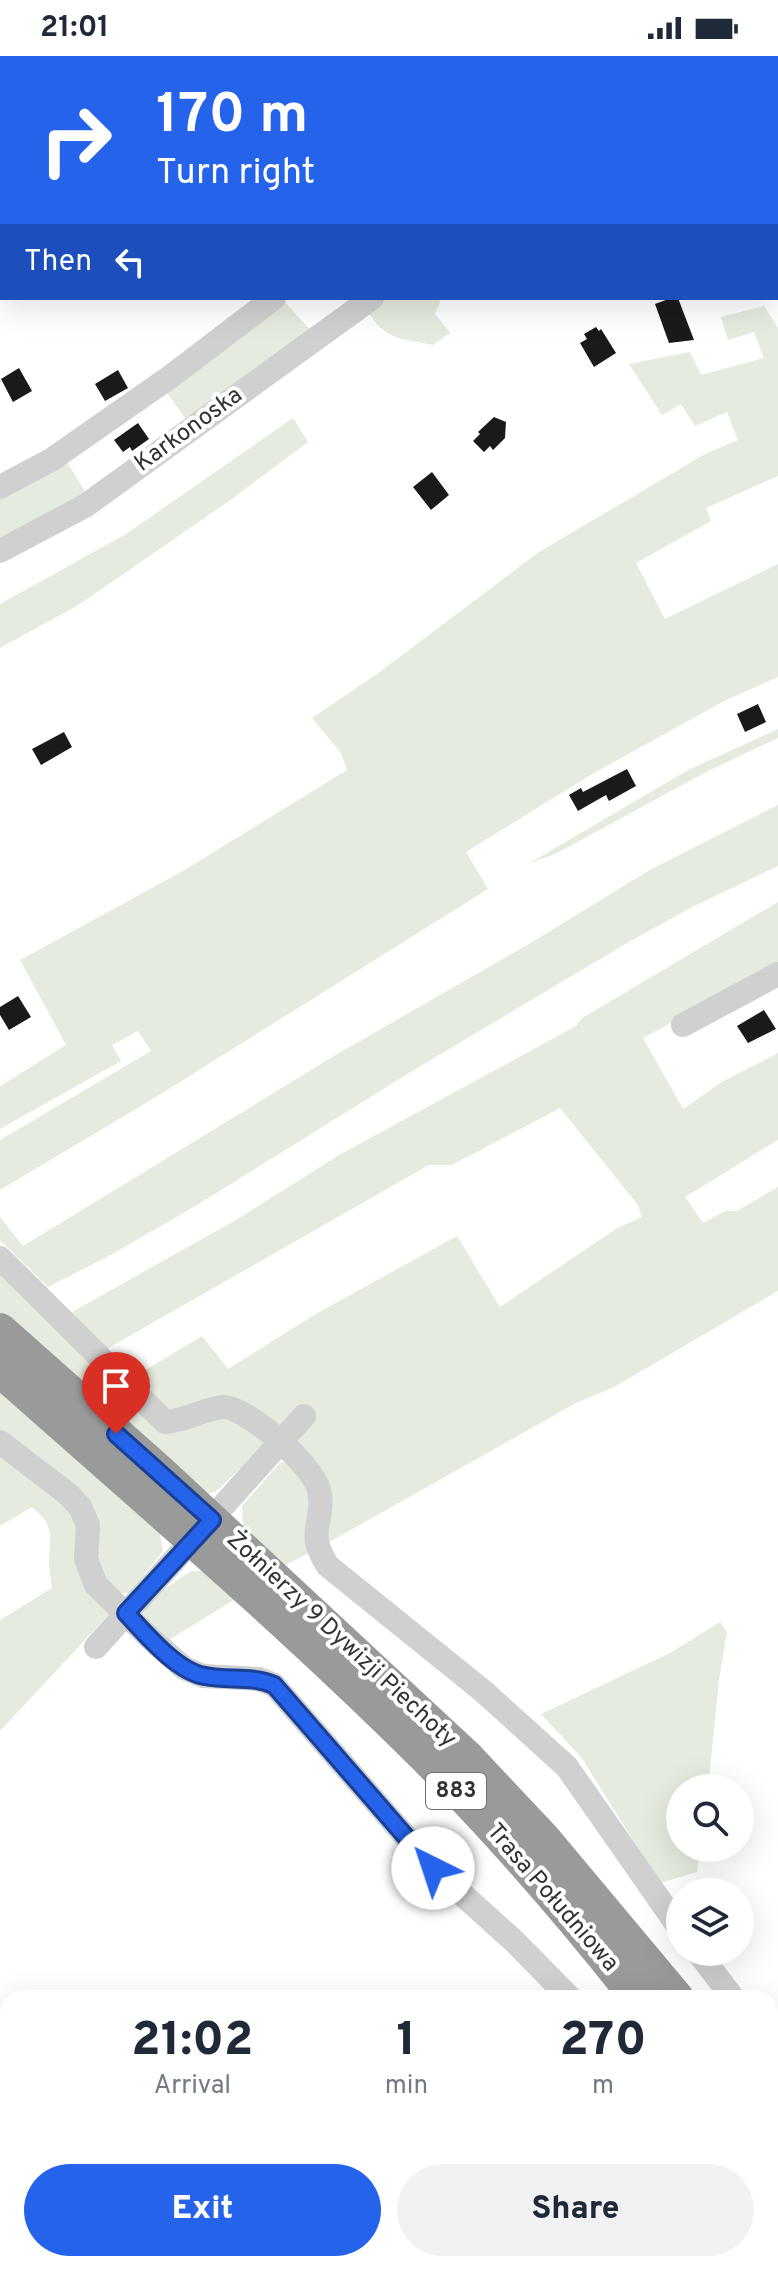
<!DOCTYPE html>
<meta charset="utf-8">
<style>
body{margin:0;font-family:Overpass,sans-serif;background:#f2f2f3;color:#1f2937;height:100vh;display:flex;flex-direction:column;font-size:30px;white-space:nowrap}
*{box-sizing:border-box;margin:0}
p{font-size:26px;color:#747a83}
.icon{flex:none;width:44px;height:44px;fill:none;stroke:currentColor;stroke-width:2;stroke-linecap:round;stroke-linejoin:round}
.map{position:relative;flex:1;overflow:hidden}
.side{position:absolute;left:0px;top:1934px;width:778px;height:282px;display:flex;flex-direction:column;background:#fff;border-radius:24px 24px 0 0;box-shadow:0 8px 32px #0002}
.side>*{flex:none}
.banner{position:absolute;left:0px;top:0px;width:778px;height:244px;box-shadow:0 8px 32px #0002;background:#2563eb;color:#fff;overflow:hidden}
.controls{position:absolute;left:666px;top:1718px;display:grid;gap:16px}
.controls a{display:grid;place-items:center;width:88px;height:88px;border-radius:50%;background:#fff;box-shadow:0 8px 32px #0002;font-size:40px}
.pin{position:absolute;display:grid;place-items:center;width:68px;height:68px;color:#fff;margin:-82px -34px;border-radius:50% 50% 50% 0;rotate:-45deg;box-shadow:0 0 8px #0007}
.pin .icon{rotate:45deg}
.me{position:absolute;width:88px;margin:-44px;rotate:319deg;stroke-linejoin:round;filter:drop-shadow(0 0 6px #0008)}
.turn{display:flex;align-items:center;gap:28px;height:168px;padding:0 24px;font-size:36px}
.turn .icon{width:104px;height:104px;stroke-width:2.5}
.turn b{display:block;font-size:56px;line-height:68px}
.then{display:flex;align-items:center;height:76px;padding:0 24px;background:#0003;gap:16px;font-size:30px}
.eta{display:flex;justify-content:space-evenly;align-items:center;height:136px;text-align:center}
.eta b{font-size:48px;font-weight:800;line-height:56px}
.button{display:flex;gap:16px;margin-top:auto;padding:16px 24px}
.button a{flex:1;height:92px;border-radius:48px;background:#2563eb;color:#fff;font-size:32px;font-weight:800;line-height:92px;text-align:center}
.button a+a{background:#f2f2f3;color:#1f2937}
.status{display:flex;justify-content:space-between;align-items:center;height:56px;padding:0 40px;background:#fff;direction:ltr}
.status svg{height:22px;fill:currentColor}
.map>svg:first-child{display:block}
.green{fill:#e5ebdf}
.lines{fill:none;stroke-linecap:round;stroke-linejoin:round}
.stream{stroke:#d0e0ec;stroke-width:5}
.building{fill:#1a1a1a}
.minor{stroke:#d0d0d0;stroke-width:24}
.highway{stroke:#9a9a9a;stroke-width:34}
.route-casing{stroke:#184099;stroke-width:20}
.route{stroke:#2563eb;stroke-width:14}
.labels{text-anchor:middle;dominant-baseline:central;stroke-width:8;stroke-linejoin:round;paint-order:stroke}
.shield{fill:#fff;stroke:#707070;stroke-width:2}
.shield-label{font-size:22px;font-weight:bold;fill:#333}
.street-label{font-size:24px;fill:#333;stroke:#fff}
</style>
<div class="status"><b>21:01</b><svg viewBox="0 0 49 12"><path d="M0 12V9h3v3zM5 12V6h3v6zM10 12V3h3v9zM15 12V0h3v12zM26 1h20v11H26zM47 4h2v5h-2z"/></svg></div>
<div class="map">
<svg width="778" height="2215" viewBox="0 0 778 2215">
<rect width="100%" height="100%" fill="#fff"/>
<path class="green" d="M385 242H438L440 246 435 258 450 277 433 289C403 283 384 284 368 255Z
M283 244 314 278 188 366 164 333Z
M764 250 778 272V420L706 452 711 465 636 507 665 563 778 508V621L724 645 594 717 466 796 488 833 156 1041 0 1134V1084L151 995 138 975 112 989 121 1005 0 1073V1030L66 989 20 904 183 815 347 714 341 697 312 662 377 618 539 496 705 398 738 384 727 356 695 370 681 348 662 359 629 308 690 296 701 319 764 302 754 276 728 284 721 261Z
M293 362 308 386 229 445 80 548 0 592V548L126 478Z
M65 403 88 440 0 489V436Z
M778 673V682L710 714 555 798 528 808 688 714Z
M778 749V810L694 850 627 887 409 1017 197 1149 107 1201 48 1231 0 1184V1161L23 1190 334 1000 534 885 648 815Z
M778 846V909L643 982 683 1053 722 1026 778 997V1084L685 1141 703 1167 725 1155H737L778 1131V1235L614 1331 576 1347 324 1489 329 1444 281 1373 264 1362 165 1355 132 1322 202 1280 228 1313 314 1259 457 1180 500 1251 619 1171 642 1161 638 1149 560 1052 452 1109H429L105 1294 72 1256 234 1165 339 1099 576 970 582 962Z
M0 1212 158 1371 224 1362 258 1377 265 1390 215 1436 207 1438 0 1260Z
M0 1330 159 1472 163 1495 130 1537C93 1541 96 1494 98 1469L0 1377Z
M0 1394 72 1452 111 1556 0 1675V1564L52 1532C51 1523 49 1514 49 1505 50 1479 55 1470 32 1451L0 1470Z
M286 1405C317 1430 310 1461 309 1497L280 1512 243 1480 242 1450 279 1408Z
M192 1515H207L237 1542 164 1587C158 1581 146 1572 144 1563 140 1547 179 1522 192 1515Z
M720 1566 727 1576 719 1624 708 1732H680V1792H700L697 1816 660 1827 581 1701 541 1658 670 1597Z"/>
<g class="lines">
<path class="stream" d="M289 2 292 0
M0 230 2 225"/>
</g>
<path class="building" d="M671 242H678L694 284 669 287 655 248Z
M596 271 599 275 601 273 616 297 594 311 580 287 587 283 584 278Z
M19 312 32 335 13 346 1 323Z
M118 314 128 332 105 345 95 328Z
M494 361 506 366 505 382 493 394 490 390 484 396 473 385 480 378 478 376Z
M138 367 149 383 132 395 130 391 123 396 114 384Z
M432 416 449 439 431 454 413 431Z
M758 648 766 666 745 676 737 658Z
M64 676 72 691 41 709 32 693Z
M627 713 636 730 609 745 606 739 578 755 569 739 581 732 583 736Z
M18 940 31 961 9 974 0 959V951Z
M764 954 776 973 748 987 737 970Z"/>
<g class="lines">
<path class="minor" d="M256 2 259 0
M721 2 724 0
M776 33 778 32
M0 431 51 404 170 321 274 242
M0 495 85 450 372 242
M683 969 778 918
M0 1202 165 1366C187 1365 207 1351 224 1351 248 1352 314 1410 319 1434 326 1468 304 1474 328 1510L483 1635 567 1711 680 1873
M0 1386 68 1438 80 1451 88 1469 86 1503 96 1529 151 1583 184 1612 203 1620 259 1623 274 1629 433 1812 514 1885 570 1942
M96 1591 304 1360
M698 1896 733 1942
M770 1989 778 1999
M770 2206 775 2215"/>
<path class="highway" d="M0 1274 160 1416 467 1701 544 1783 677 1942
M0 1314C142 1440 286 1563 421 1697 498 1774 570 1857 637 1942
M770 2064 778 2076
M770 2116 778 2127"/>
</g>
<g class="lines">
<defs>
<path id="route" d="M116 1378 212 1464 126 1557C145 1577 177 1616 205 1620 229 1625 251 1619 274 1629L433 1812"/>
</defs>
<use href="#route" class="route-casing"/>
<use href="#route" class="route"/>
</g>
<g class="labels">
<rect class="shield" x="426" y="1717" width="60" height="36" rx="6"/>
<g class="shield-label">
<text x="456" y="1735">883</text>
</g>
<g class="street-label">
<text transform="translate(189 374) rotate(-36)">Karkonoska</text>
<text transform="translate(341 1584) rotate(43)">Żołnierzy 9 Dywizji Piechoty</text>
<text transform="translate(552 1842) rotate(49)">Trasa Południowa</text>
</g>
</g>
</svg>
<div class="controls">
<a><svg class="icon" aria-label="search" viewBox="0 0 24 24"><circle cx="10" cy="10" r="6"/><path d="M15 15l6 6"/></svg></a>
<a><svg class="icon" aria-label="layers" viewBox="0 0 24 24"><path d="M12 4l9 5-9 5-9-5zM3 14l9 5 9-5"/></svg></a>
</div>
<div class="pin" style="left:116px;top:1378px;background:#d93025"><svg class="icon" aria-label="arrive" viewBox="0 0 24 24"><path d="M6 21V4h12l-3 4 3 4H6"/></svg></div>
<svg class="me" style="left:433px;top:1812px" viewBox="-20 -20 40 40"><circle r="19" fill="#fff"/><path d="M0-13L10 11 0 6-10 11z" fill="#2563eb"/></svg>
<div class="banner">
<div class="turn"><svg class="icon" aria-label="right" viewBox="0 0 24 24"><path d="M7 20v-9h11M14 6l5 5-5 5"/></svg><div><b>170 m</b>Turn right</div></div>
<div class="then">Then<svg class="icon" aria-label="left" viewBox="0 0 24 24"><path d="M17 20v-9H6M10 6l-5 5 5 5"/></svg></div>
</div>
<section class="side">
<div class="eta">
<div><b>21:02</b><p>Arrival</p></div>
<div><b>1</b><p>min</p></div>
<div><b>270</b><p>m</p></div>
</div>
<div class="button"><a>Exit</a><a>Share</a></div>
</section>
</div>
